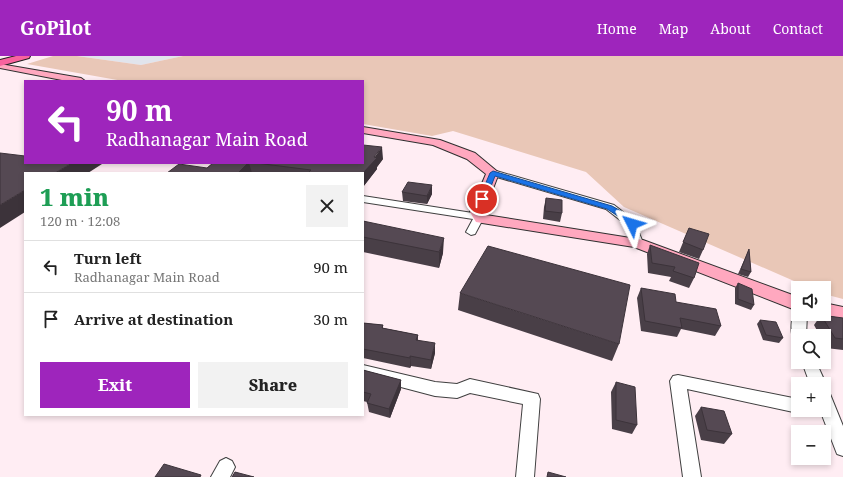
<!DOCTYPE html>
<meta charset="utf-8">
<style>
body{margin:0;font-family:"Noto Serif",serif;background:#f2f2f2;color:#222;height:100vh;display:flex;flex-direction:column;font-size:15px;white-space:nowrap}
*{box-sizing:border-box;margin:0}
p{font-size:13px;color:#767676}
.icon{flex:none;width:22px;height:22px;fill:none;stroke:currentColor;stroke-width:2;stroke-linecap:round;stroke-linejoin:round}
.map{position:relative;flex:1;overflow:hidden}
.panel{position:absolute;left:24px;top:116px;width:340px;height:244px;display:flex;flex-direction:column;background:#fff;border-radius:0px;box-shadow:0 2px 6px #0003}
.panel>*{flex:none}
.guide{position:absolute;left:24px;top:24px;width:340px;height:84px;border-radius:0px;box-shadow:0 2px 6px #0003;background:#9e25bc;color:#fff;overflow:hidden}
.buttons{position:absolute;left:791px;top:225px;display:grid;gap:8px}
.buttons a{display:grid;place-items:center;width:40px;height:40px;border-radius:0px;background:#fff;box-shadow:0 2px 6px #0003;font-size:20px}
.pin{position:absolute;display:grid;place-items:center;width:34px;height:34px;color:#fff;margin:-17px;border:2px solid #fff;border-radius:50%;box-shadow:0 1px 4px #0007}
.me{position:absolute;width:44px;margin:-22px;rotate:310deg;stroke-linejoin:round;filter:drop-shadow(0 0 3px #0008)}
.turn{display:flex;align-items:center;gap:14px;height:84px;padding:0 16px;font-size:18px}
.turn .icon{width:52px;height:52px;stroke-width:2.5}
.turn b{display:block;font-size:28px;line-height:34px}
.round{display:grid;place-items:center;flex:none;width:42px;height:42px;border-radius:0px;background:#f2f2f2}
.headline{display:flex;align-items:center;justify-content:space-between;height:68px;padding:0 16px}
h1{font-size:24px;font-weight:800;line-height:30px;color:#1e9e55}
.button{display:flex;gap:8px;margin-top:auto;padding:8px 16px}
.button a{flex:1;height:46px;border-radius:0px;background:#9e25bc;color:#fff;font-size:16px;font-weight:800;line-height:46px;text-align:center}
.button a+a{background:#f2f2f2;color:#222}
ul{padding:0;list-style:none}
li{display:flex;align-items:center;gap:12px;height:52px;padding:0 16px;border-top:1px solid #e0e0e0}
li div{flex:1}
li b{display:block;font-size:15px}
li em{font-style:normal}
header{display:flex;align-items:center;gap:24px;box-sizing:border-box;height:56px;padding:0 20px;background:#9e25bc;color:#fff}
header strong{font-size:19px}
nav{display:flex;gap:22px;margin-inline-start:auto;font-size:14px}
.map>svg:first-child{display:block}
.industrial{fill:#e1e4ec}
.green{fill:#e9c7b7}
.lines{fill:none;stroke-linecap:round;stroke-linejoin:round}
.street-casing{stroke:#404040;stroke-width:2}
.secondary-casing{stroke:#2f2f2f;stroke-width:2}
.primary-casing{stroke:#1e1e1e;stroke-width:2}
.street{fill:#fff;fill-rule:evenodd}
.secondary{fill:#ffa8bf;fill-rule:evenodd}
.primary{fill:#f8639e;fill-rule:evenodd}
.wall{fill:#493f47}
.shaded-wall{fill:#3c333a}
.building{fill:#554953;stroke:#3c333a}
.route{fill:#1a73e8;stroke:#114b97}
</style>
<header>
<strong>GoPilot</strong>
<nav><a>Home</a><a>Map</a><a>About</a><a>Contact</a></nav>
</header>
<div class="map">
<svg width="843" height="421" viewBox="0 0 843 421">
<rect width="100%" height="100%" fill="#ffedf3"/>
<path class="industrial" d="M77 0H183L141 9Z"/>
<path class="green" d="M53 0H77L141 9 183 0H843V243L824 238V232H810L624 151 586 116 453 75 432 80 363 68V25H123L27 8Z"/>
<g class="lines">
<defs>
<path id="street" d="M493 114 614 149 632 163 638 174 643 187 641 189H633L624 167 606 153 490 119 488 117 490 115Z
M363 140 479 158 484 161 475 178 471 179 466 176 473 163 363 146Z
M798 254V258H807L806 280H798V285L794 284C790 277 791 261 795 255Z
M802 306H816L826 328 824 332V328H810Z
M363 309 435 326 457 328 470 323 538 338 540 343 534 421H516L523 348 470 337 457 342 435 340 363 321Z
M678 319 798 343V354H804L798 357 687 333 701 421H683L670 325 673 320Z
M824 336 830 338 843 370V400L837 398 820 354H824Z
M226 402 232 405 235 411 230 421H211L220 405Z"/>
<path id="secondary" d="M0 8 81 22 85 25H67L0 12Z
M363 71 440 84 475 97 499 117 484 156 486 159 643 184 798 241V255L634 191 476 166 470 156 486 118 467 103 433 89 363 77Z
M824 247 843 251V265L817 259 824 258Z"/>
<path id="primary" d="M16 0H30L29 2 0 10V4Z"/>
</defs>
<use href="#street" class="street-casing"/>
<use href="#secondary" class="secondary-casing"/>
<use href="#primary" class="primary-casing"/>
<use href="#street" class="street"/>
<use href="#secondary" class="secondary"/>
<use href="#primary" class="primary"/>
</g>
<path class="wall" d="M383 103 377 111V113L363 131V117H167L207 112 213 107H363Z
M402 136 432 138 427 148 403 145Z
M546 142 562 157 560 166 543 163 544 151Z
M363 165 443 197 439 212 363 196Z
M689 172 703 194 699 203 679 196Z
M650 189 694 222 689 232 669 225 671 221 648 217 647 198Z
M749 193 751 216 748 221 738 218 747 198Z
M738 227 754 249 751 254 735 248V232Z
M641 232 676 246 721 270 715 280 681 273 677 281 641 275 637 242Z
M460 237 619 288 612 305 458 254Z
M821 259 843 262V294L826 292 824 287V280H820L814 269Z
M760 264 783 282 779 287 763 284 757 268Z
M363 267 383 269V272L418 279V284L435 297 431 313 411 310 410 312 363 302Z
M363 314 401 324V333L390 362 369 356 367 346 363 345Z
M616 326 637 369 632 378 612 373 611 336Z
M701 351 732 378 724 388 701 384 695 360Z"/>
<path class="shaded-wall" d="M382 91 383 103 377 111V113L363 131V117Z
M72 107H102V108L88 117H55Z
M248 107H249L252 117H238Z
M432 129V138L427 148V140Z
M25 134V156L0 172V149Z
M444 182 443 197 439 212V196Z
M435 287V297L431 313V304Z
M410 300 411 310 410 312Z
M401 324V333L390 362 389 353Z"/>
<path class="building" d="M363 89 382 91 374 101 377 102 363 117H308L311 114 256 107H363Z
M0 97 25 100V107H72L55 117H25V134L0 149Z
M213 107H248L238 117H167L179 108 207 112Z
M408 126 432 129 427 140 402 136Z
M546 142 562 144V157L545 155Z
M363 165 444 182 439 196 363 181Z
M689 172 709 178 703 194 683 186Z
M650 189 699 207 694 222 673 215 675 211 652 207Z
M488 190 630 229 619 288 460 237Z
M749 193 751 216 741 213Z
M738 227 752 233 754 249 738 243Z
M641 232 675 238 676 246 716 253 721 270 680 262 682 272 645 265Z
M821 259 843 262V283L835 282Z
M760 264 776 266 783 282 766 279Z
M363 267 383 269 382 272 418 279 416 284 435 287 431 304 410 300V302L363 293Z
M363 314 401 324 389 353 367 347 371 338 363 336Z
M616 326 635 331 637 369 616 364Z
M701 351 724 355 732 378 707 374Z
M164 408 201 419 200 421H155Z
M235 416 254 421H232Z
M548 416 566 421H547Z"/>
<path class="route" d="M493 115 612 150 626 158 636 168 634 170H629L621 162 607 153 495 120 486 143 482 145 480 144 479 143 490 117Z"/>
</svg>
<div class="buttons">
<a><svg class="icon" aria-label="sound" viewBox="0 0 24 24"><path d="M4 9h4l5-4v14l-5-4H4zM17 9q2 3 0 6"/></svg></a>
<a><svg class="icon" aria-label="search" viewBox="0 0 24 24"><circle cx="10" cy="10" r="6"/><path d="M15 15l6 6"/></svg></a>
<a>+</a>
<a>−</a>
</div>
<div class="pin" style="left:482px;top:143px;background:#d93025"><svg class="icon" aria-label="arrive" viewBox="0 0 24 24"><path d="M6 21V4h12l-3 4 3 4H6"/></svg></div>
<svg class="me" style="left:632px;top:168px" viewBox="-20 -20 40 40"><path d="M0-17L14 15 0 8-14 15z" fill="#1a73e8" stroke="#fff" stroke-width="4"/></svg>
<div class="guide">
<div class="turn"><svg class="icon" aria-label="left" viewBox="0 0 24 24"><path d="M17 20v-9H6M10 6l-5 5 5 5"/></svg><div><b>90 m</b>Radhanagar Main Road</div></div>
</div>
<section class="panel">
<div class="headline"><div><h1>1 min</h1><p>120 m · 12:08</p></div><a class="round"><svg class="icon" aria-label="close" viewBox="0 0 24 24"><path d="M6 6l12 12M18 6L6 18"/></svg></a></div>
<ul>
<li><svg class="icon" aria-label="left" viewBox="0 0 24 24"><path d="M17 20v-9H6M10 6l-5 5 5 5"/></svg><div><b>Turn left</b><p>Radhanagar Main Road</p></div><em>90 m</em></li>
<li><svg class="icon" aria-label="arrive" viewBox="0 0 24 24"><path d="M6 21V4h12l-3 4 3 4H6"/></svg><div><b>Arrive at destination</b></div><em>30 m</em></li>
</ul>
<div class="button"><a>Exit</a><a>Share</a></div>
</section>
</div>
